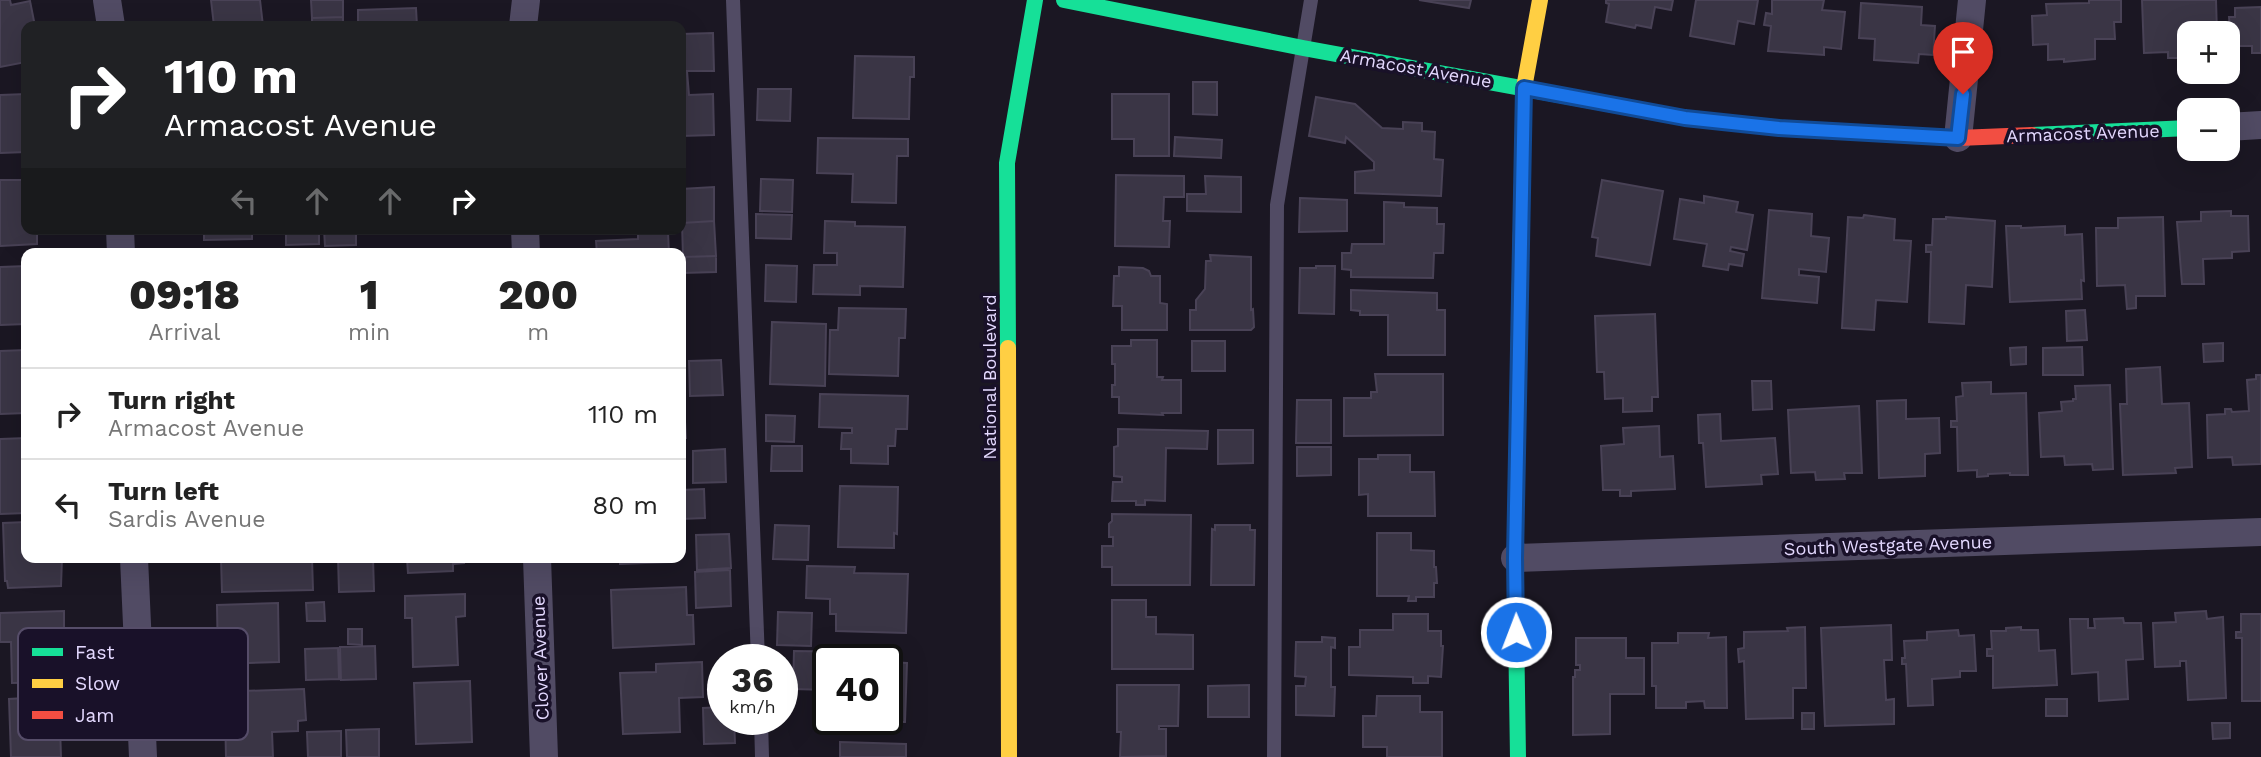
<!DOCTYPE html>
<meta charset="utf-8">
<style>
body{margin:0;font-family:"Work Sans",sans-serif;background:#f2f2f2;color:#222;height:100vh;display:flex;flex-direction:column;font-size:26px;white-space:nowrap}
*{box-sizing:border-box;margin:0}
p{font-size:23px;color:#767676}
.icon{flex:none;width:38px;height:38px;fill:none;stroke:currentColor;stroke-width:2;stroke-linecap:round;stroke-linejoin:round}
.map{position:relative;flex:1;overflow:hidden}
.sheet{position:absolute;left:21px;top:248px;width:665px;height:315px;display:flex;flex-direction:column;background:#fff;border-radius:14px;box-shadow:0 7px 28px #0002}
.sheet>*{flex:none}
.banner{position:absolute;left:21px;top:21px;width:665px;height:214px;border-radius:14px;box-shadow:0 7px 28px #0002;background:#202124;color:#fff;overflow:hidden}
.buttons{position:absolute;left:2177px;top:21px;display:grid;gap:14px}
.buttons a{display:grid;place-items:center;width:63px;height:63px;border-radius:14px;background:#fff;box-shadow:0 7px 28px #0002;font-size:35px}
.speed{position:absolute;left:707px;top:644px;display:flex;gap:14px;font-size:35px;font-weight:700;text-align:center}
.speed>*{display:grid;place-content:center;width:91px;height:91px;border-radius:50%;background:#fff;box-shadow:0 7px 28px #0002;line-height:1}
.speed small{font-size:18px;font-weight:400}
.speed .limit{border:4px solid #111;border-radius:10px;background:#fff;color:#111}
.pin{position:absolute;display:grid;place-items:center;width:60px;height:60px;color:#fff;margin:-72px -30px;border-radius:50% 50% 50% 0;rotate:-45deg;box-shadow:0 0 7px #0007}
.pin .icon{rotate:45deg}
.me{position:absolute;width:77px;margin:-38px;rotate:359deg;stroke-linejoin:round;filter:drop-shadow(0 0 5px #0008)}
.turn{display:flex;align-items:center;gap:24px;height:147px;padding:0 28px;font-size:32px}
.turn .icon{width:91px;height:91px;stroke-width:2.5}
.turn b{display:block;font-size:49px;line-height:60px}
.lanes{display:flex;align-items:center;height:66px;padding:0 28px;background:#0003;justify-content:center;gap:35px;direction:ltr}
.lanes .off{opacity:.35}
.eta{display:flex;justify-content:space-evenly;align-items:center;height:119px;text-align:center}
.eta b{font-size:42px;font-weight:800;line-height:49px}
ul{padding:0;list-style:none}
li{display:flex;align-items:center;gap:21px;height:91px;padding:0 28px;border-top:2px solid #e0e0e0}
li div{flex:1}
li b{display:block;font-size:26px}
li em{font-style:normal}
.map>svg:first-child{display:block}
.building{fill:#3a3545;stroke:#494256;stroke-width:2}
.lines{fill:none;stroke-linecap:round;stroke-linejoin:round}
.lane{stroke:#514b64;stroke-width:14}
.street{stroke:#514b64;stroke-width:28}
.fast{stroke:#16e098;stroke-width:16}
.slow{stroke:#ffcf43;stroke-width:16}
.jam{stroke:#f24e42;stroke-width:16}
.route-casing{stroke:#114b97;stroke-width:18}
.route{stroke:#1a73e8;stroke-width:12}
.labels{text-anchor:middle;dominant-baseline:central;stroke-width:7;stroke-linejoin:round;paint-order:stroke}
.street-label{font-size:18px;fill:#e4d9ff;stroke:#191129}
.key{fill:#191129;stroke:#564d69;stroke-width:2}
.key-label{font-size:19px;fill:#e4d9ff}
</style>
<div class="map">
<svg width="2261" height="757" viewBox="0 0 2261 757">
<rect width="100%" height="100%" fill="#1b1723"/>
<path class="building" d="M0 0H10L11 5 30 1 35 26H26V62L0 67Z
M211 0H260L263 26H214Z
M311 0H343V17L312 18Z
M1419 0H1471L1469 8Z
M1606 0H1673L1671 10 1655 7 1651 28 1636 25 1635 28 1606 22 1609 4 1606 3Z
M1696 0H1758L1754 24 1738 21 1734 44 1690 36Z
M1772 0H1824L1822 10 1845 12 1841 49 1824 47V55L1768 51 1771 26 1764 25 1766 13 1772 14Z
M2089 0H2121V22H2114L2115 39H2095V59L2064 62V59L2048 60V44L2033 45 2032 16 2047 15 2046 4 2089 3Z
M2142 0H2216L2217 33H2189V58H2168V52L2144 53Z
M1861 3 1922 7 1921 25 1935 26 1933 55 1919 54 1918 63 1874 60 1875 39 1859 38Z
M2261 7V53H2252V46H2237L2236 30H2230L2229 17H2235V8Z
M416 8 417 26H358V10Z
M343 17V26H312V18Z
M713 33 714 71H687L689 95 713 94 714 135 681 136V34Z
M855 56 914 57V77H910L909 119 853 118Z
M1193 82H1217V115L1193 114Z
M758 89H791L790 121 757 120Z
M26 94V152L0 153V95Z
M1112 94H1169V156H1134V139H1112Z
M1316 97 1355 104 1382 128 1403 129V122L1422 123V131L1435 132 1434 159 1443 160 1441 196 1355 193V172L1374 170V162L1346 137 1345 143 1309 136Z
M1175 137 1222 140 1221 158 1174 156Z
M818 138 908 139V156H897L896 203 852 202 853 174 817 173Z
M1116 175 1184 176V197H1164L1163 221H1170L1169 247 1115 246Z
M1205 176 1241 177V212L1187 211V194H1206Z
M761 179 793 180 792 212 760 211Z
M0 180H26V229H37V244L0 246Z
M1602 180 1663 191 1650 265 1596 256 1598 238 1592 237Z
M714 187V221L682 223 681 189Z
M1704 196 1738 202 1736 212 1753 215 1747 250 1731 247 1730 251 1744 254 1742 266 1729 264 1728 270 1703 266 1707 244 1674 239 1680 199 1704 203Z
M1300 198 1347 200V231L1299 232Z
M1384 202 1404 203V207L1437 208V224H1444L1443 253H1434L1433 278 1351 277V270L1342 269V253H1351L1352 244H1384Z
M1769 210 1812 214 1811 236 1829 238 1826 272 1799 269V275L1819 277 1817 303 1762 298Z
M2231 211V216H2248L2249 251 2232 252V258L2203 259 2204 284H2182L2177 222 2201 221V212Z
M756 214 792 215 791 239 756 238Z
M1864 215 1895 219 1894 240 1911 241 1907 302 1876 300 1874 330 1842 328 1848 217 1863 218Z
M1946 217 1995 221 1992 287 1966 285 1964 324 1929 322 1931 252H1926V245H1932L1933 219H1946Z
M2163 217 2165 296H2136V308L2127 309 2125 285 2097 286 2096 228H2118V218Z
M714 221 716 256 683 257 682 223Z
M825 221 855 222V226L905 227 903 287 860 286V295L813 294 814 265H837V253H824Z
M2006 226H2021V228L2065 226V235L2082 234 2084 281 2081 280 2082 299 2010 302Z
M204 229H252V239L204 240Z
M286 229H319V244L286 245Z
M324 229H356V245L325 246Z
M668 232 669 254H597L596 241 638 239V233Z
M438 250 439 254H368V252Z
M1210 255 1251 257V310L1253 309 1254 327 1251 330H1190V310H1196V300L1205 289 1206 261H1211Z
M716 256V272L683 273V257Z
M766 265 797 266 796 302 765 301Z
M26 266V324L0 325V267Z
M1316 266H1335L1334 314 1299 313 1300 268H1316Z
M1119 267 1143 268 1149 271 1151 276H1160V303L1167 304V330H1122V306H1113L1114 276H1119Z
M1351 290 1437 293V310H1445V355H1388V315H1360V311L1351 310Z
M839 308 906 309 905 338H899L898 376 829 374 830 330H838Z
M2085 310 2087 340 2067 341 2066 311Z
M1655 314 1658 397H1652V411L1623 412V398L1605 399 1604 372H1597L1595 316Z
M772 322 826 324 825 386 770 384Z
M1131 340H1157V377H1163L1162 380H1181V413H1162L1163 415 1119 413V397H1112V385H1115V364H1112V346H1131Z
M1192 341H1225V371H1192Z
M2223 343V361L2204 362 2203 344Z
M2026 347V364L2011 365 2010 348Z
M2082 347 2083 375H2043V348Z
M26 350V413L0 414V351Z
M721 360 723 395 690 396 689 361Z
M2160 367 2162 404 2189 403 2192 467 2175 468 2176 473 2123 475 2120 404H2127L2126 369Z
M1375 374H1443V435L1344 436V398H1371V392H1377Z
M2256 375H2261V464L2233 465 2232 457 2208 458 2207 415 2225 414V409H2231L2232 412 2249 411 2247 380 2256 379Z
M1752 381H1771L1772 409 1753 410Z
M1991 382V394L2026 393 2028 475H2010V473L1988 474V476L1977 477V470L1958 471 1957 427H1951V421H1957L1956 397 1963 396 1962 383Z
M2110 385 2113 469 2093 470 2092 464 2065 465 2064 456 2041 457 2039 413 2062 411 2061 402 2073 401V399H2076L2075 386Z
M820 394 908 396 907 429H896L895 446H888V464L851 463V449H841L842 433H852V428L819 427Z
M1297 400H1331V443H1296Z
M1906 400V419L1939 418 1940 453 1925 454V476L1879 478 1877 401Z
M681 405H684L686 438H681Z
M1859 406 1862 473H1844L1845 479 1816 480 1815 472 1791 473 1788 410Z
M1720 414 1721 441 1775 438 1778 474 1761 475 1762 484 1706 487 1703 443H1699L1698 415Z
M766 415 795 416 794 442 766 441Z
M1659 426 1660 457 1673 456 1675 489 1631 491V496H1620V490H1603L1601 446 1624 444 1623 428Z
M1118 429 1208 431 1207 449 1166 448 1165 501 1145 500V505H1136V501H1112L1113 482H1122V477L1114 476V447L1118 446Z
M1218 430H1253V463L1218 464Z
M26 438V513L0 514V439Z
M772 446H802V471H771Z
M1297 447H1331V475L1297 476Z
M725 449 726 482 693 483V451Z
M1378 455H1410V472H1434L1435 516H1368V494L1359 495V459H1378Z
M840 486 898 487 897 534 894 533V548L838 547Z
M704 489 705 518 681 519V490Z
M1112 514 1191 515 1190 585H1112V567H1102V546H1113V537H1109V524L1112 521Z
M26 522V558H62L61 586 8 588 7 581H5L3 523Z
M775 525 809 526 808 560 773 559Z
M1215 525H1250V530H1255L1254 585H1211L1212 529 1215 530Z
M1377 533H1411V550L1434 551V567H1436L1437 583H1434V597H1416V601H1408L1409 596H1377Z
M729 534 731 568 697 570 696 535Z
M221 558H312L313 590 222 592Z
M338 558H373L374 591 339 592Z
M384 558H464V563L453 564V571L408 573 407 559Z
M620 558H671V562L620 564Z
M807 566 855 567 854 573 908 574 906 633 836 631V614H830V599L806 598Z
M730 570 731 606 696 608 695 572Z
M686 587 687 615H693L694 644 613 648 611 590Z
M465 594V616L456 617 458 665 413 667 412 618H405V596Z
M1112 600H1146V617H1156V634L1193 635V669H1112Z
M324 602 325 621H307L306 603Z
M278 603 279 662 218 664 217 605Z
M64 611V641H57L58 682 12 683 11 642H0V613Z
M2206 611 2207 619 2223 617 2226 698 2188 700 2186 661H2180V666L2155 667 2153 623 2176 622 2175 613Z
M778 612 812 613 811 646 777 645Z
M1393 614H1428V631H1441V646H1443L1441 677 1428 676V683H1413V677L1349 675V647H1360V630H1393Z
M2241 614H2261V701H2242V638H2236V632H2241Z
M2123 618 2124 623H2141L2143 659 2126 660 2128 699 2099 701 2098 672 2072 674 2070 619H2088V628H2095L2094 619Z
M1891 625 1892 660H1884L1886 700 1894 699V724L1825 726 1821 628Z
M1805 627 1806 688H1793V718L1746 719 1744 661 1739 662 1738 649 1744 648V632L1788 631 1787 628Z
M2021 627V630H2038L2039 651 2055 650 2057 685 1993 688V656H1987V649H1992L1991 631H2006V628Z
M348 629H362V645L348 644Z
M1958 630 1959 636 1974 635 1976 671H1960V677L1932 679 1933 705 1908 706 1906 664H1902V658H1905L1904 641 1927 640V632Z
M1678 633H1709L1708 638 1726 637 1727 708H1705L1704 701 1686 702V708H1656V686H1652V643H1678Z
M1322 637 1335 638V648L1331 647V687H1335L1334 716 1296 715V686H1305L1306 677 1295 676 1296 642H1322Z
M1576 638H1626V658H1644V694H1610V734L1573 735V677H1575V670H1580V665H1576Z
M375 646 376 679 341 680 340 647Z
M338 648 339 679 306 680 305 649Z
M794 651 861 652V660H828V690L793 689Z
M702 662 703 697 679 698 680 732 623 734 620 673 656 672V664Z
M887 662 907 663 905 722 854 721 887 719Z
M470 681 472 742 416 744 414 683Z
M1117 685H1179L1178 726H1159V729H1166V756L1120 757 1121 732H1117Z
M1249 685V717H1208V686Z
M304 689 306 720 298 721V731L272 732 273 757H226L225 712 214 713V692Z
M59 696 61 757H11L9 699Z
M1377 696H1420V712H1442V757H1387V747H1363V716H1376Z
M2046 699H2067V716H2046Z
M723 707V719H734L735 743 704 744 703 708Z
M1802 713H1814V729H1802Z
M2212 723H2230V738L2213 739Z
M379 729V757H347L346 730Z
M341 731V757H308L307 732Z
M840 742 906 744V757H840Z"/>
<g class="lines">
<path class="lane" d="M733 0 758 660
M761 719 762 757
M1274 757 1277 205 1311 0"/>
<path class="street" d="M107 0 111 26
M523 26 526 0
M2228 127 2261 125
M1958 138 1972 0
M120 229 121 254
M525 229 526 254
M134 558 143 757
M537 558 544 757
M1515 558 2261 532"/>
<path class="fast" d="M1064 0 1303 48 1685 118 1782 128
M2032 135 2189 128
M1008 348 1007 163 1035 0
M1518 757 1515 558 1520 279"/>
<path class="slow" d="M1520 279 1524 88 1540 0
M1008 348 1009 757"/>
<path class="jam" d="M1782 128 1958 138 2032 135"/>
</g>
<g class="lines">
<defs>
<path id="route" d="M1516 632 1515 558 1524 88 1685 118 1779 128 1958 138 1963 94"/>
</defs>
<use href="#route" class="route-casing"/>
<use href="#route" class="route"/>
</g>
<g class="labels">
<g class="street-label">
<text transform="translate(1416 68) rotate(10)">Armacost Avenue</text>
<text transform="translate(2083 133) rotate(-2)">Armacost Avenue</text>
<text transform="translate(989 377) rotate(-90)">National Boulevard</text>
<text transform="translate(1888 545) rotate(-2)">South Westgate Avenue</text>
<text transform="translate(540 658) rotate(-92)">Clover Avenue</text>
</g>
</g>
<rect x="18" y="628" width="230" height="112" rx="10" class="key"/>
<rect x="32" y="648" width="31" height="8" fill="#16e098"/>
<rect x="32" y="679" width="31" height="9" fill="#ffcf43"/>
<rect x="32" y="711" width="31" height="8" fill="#f24e42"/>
<g class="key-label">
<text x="75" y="659">Fast</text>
<text x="75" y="690">Slow</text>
<text x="75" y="722">Jam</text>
</g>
</svg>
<div class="buttons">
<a>+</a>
<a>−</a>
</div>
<div class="speed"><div>36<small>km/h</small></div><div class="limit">40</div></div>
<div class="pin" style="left:1963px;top:94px;background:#d93025"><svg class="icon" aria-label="arrive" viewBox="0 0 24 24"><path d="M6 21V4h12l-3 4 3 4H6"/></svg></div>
<svg class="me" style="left:1516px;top:632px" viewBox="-20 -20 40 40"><circle r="17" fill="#1a73e8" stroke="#fff" stroke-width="3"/><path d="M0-11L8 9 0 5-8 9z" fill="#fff"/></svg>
<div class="banner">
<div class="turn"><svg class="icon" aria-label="right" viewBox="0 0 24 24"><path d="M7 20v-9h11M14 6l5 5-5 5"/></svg><div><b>110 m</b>Armacost Avenue</div></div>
<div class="lanes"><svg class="icon off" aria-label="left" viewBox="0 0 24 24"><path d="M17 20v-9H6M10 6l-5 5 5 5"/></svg><svg class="icon off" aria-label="ahead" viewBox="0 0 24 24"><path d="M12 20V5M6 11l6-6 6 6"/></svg><svg class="icon off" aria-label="ahead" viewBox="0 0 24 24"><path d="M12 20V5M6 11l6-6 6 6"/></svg><svg class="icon" aria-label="right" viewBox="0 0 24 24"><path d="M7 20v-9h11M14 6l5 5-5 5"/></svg></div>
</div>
<section class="sheet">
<div class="eta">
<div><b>09:18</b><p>Arrival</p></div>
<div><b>1</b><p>min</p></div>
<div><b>200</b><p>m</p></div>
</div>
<ul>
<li><svg class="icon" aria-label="right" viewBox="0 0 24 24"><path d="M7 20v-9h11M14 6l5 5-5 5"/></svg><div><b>Turn right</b><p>Armacost Avenue</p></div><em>110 m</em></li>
<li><svg class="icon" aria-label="left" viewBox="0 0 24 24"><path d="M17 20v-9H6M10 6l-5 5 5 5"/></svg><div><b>Turn left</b><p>Sardis Avenue</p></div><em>80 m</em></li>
</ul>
</section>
</div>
